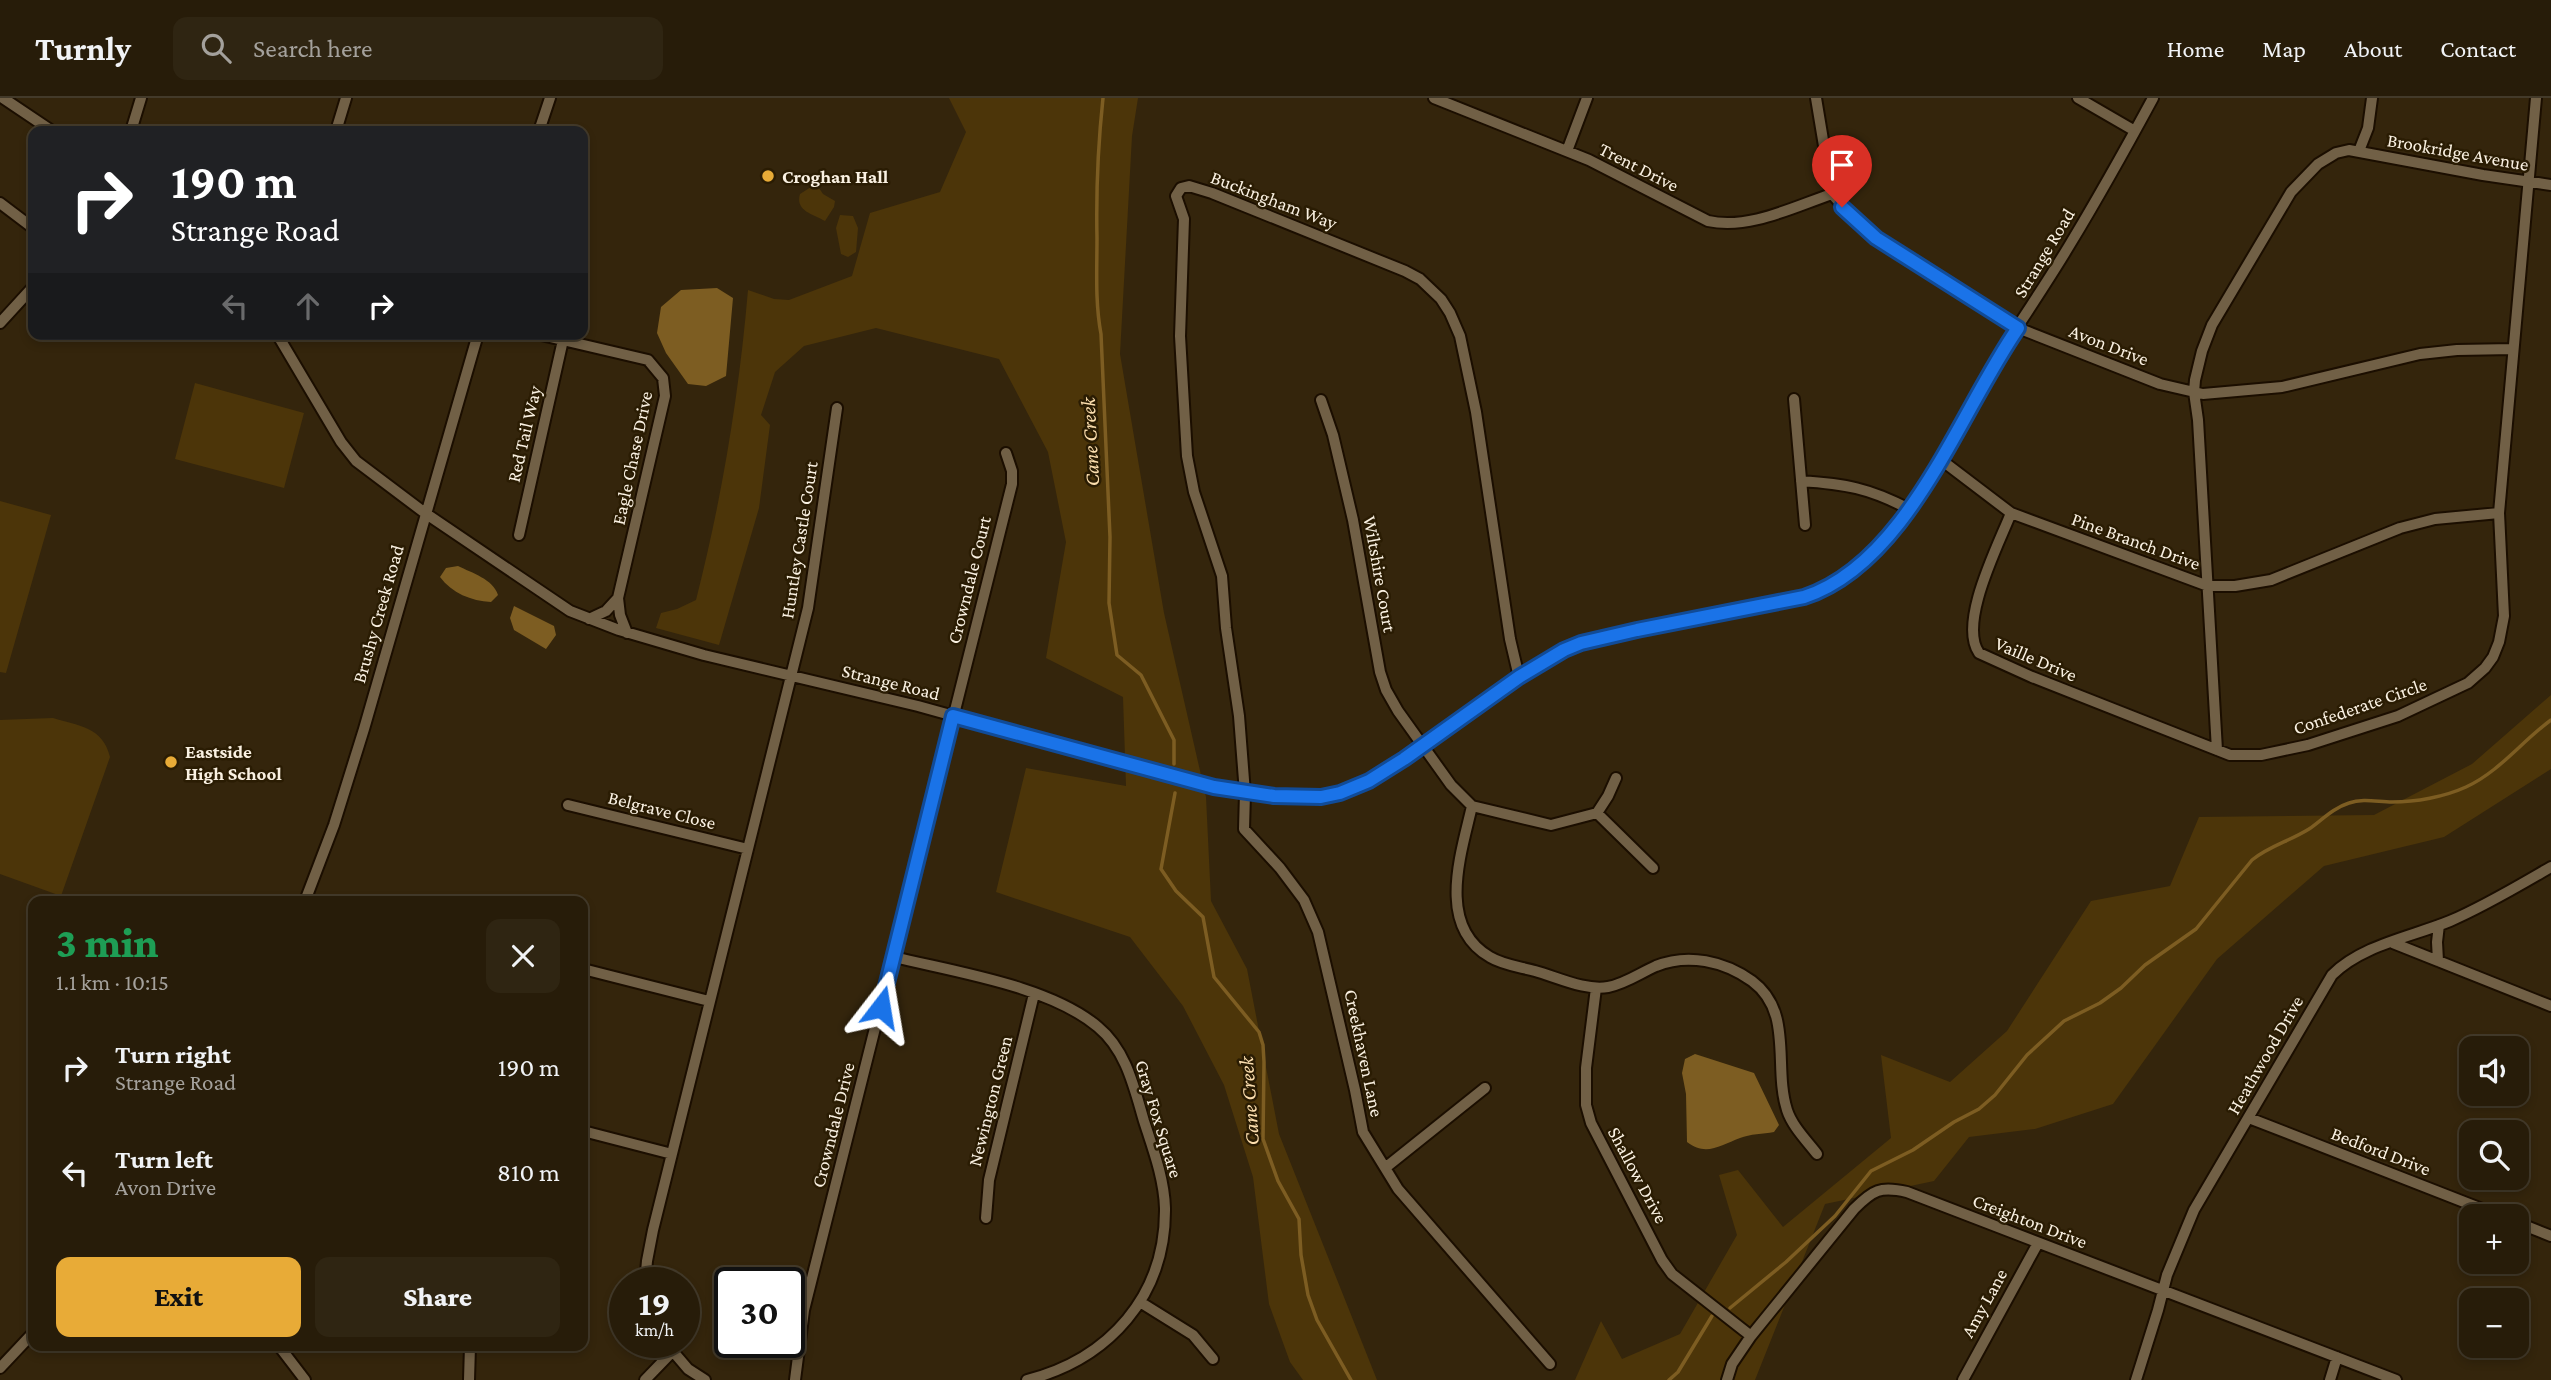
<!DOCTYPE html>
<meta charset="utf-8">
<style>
body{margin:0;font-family:"Crimson Pro",serif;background:#2f2512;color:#f1f3f6;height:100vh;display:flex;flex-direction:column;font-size:26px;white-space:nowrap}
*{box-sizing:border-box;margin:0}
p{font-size:23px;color:#a4a19c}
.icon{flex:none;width:38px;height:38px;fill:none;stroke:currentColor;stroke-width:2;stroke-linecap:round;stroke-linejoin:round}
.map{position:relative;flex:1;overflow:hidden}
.details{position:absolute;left:28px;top:798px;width:560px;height:455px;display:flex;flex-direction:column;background:#271c09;border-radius:14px;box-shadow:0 4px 10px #0003,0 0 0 2px #433a2a}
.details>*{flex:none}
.hud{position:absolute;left:28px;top:28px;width:560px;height:214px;border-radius:14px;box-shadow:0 4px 10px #0003,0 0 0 2px #433a2a;background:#202124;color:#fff;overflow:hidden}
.buttons{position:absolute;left:2459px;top:938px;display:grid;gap:14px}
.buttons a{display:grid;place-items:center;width:70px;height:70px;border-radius:14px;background:#271c09;box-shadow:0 4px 10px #0003,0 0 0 2px #433a2a;font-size:35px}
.speed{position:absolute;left:609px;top:1169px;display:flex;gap:14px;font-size:35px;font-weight:700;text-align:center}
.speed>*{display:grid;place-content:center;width:91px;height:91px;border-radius:50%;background:#271c09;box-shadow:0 4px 10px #0003,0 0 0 2px #433a2a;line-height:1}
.speed small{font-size:18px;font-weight:400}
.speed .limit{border:4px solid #111;border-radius:10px;background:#fff;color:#111}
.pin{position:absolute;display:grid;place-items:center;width:60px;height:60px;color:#fff;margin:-72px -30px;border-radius:50% 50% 50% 0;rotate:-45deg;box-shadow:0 0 7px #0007}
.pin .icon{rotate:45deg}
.me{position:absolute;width:77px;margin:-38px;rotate:14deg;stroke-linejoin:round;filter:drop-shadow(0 0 5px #0008)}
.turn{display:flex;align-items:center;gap:24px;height:147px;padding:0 28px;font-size:32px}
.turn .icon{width:91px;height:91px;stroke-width:2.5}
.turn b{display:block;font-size:49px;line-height:60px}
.lanes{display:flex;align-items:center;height:66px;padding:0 28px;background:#0003;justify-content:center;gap:35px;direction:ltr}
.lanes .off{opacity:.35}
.round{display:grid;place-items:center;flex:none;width:74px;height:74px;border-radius:14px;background:#2f2512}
.overview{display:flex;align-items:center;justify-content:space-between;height:119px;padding:0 28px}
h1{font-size:42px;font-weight:800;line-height:52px;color:#1e9e55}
.cta{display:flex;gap:14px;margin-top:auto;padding:14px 28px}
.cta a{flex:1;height:80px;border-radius:14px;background:#e8ab37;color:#111;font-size:28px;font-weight:800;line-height:80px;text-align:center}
.cta a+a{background:#2f2512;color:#f1f3f6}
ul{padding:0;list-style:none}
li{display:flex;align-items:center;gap:21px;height:105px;padding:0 28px}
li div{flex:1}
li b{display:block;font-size:26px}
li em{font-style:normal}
header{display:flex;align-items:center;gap:42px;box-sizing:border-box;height:98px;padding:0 35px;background:#271c09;border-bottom:2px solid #433a2a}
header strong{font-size:33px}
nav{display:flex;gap:38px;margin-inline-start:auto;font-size:24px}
.search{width:490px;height:63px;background:#2f2512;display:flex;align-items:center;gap:18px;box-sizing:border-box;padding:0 24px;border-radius:14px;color:#a4a19c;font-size:26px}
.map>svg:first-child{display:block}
.green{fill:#4c3509}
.water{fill:#7d5d22}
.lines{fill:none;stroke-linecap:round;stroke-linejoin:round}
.stream{stroke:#7d5d22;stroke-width:3.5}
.minor-casing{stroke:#1b0e00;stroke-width:14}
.minor{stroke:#716046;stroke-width:10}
.route-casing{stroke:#114b97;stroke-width:18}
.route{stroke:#1a73e8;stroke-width:12}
.poi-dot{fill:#e8ab37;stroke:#2a1c03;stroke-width:2.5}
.labels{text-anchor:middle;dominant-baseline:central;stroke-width:5;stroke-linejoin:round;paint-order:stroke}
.street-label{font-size:19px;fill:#faf1e2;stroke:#2a1c03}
.poi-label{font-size:19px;font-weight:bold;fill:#faf1e2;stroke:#2a1c03;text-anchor:start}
.water-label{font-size:21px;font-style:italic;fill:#fcdeae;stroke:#2a1c03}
</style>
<header>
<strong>Turnly</strong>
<div class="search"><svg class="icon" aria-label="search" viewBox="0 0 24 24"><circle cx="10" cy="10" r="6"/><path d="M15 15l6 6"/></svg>Search here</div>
<nav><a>Home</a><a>Map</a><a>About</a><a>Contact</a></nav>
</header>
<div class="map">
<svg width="2551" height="1282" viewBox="0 0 2551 1282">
<rect width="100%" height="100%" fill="#34250c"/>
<path class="green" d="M949 0H1138L1132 38 1120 256 1164 515 1206 699 1211 803 1247 871 1279 1036 1377 1282H1303L1290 1264 1269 1206 1253 1079 1224 987 1183 908 1130 839 996 794 1026 670 1126 688 1123 599 1046 560 1066 444 1048 354 999 261 876 230 804 248 775 274 761 317 770 327 759 410 719 547 656 530 661 515 677 511 696 502C722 400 739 297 748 192L774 201 789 202 852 178 870 115 940 94 966 34Z
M811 89 819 90 823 96 835 103 834 109 825 123C813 116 795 113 800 96Z
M840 117 853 118 858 130 856 154 848 159 841 156 836 130Z
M195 285 304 315 284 390 175 361Z
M0 403 51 417 6 575 0 574Z
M2551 597V671L2444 739 2324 768 2217 861 2113 1006 2035 1031 1969 1039 1934 1083 1825 1106 1755 1282H1575L1601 1223 1622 1261 1680 1236 1737 1137 1719 1077 1738 1072 1783 1129 1891 1040 1881 957 1950 984 2007 933 2091 803 2170 788 2199 719 2374 717 2472 666Z
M53 620C79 628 103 629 110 659L61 798 0 776V622Z"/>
<path class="water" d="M717 190 733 200 726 278 706 288 688 286 666 255 657 235 661 209 681 192Z
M458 468C472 475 493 481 498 497L491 504C471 503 452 495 440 479L446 470Z
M514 508 554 528 556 537 546 551 514 532 510 520Z
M1695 956 1754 975 1779 1027 1774 1034C1763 1036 1750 1036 1740 1040 1721 1047 1706 1059 1687 1044L1686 996 1682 975 1685 961Z"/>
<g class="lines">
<path class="stream" d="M1103 0C1098 47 1096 93 1097 140 1097 172 1095 204 1101 236L1110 439 1109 505 1117 557 1141 577 1174 642V666
M1175 695 1161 771 1176 793 1203 819 1214 879 1259 934 1263 947 1264 964 1263 1041 1278 1083 1299 1121 1301 1157 1308 1197 1317 1222 1351 1282
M1730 1210 1786 1164 1835 1118 1871 1073 1913 1052 1954 1024 1979 1011 1995 997 2027 957 2064 923 2100 905 2121 890 2145 867 2196 831 2252 762C2269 748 2290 743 2309 731 2322 722 2333 710 2349 705 2363 700 2378 704 2392 704 2416 704 2444 699 2466 689 2499 674 2522 643 2551 622
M1669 1282 1678 1274 1712 1218"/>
<defs>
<path id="minor" d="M3 0 52 33
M1434 0 1589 62 1708 123C1749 132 1793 109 1832 96
M1816 0 1832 96 1860 128 2018 230 2160 286 2203 296 2282 289 2420 256 2457 252 2513 251
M2078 0 2135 33
M131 33 141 0
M336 33 346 0
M539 33 550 0
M1567 53 1587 0
M2359 53 2368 30 2372 0
M0 105 33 130
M0 225 33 189
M277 236 341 344 356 363 425 415 570 513 619 532 704 557 918 608 1185 682 1245 695 1299 700 1321 699 1354 690 1404 661 1489 600 1564 552 1582 545 1637 532 1804 499C1905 466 1951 334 2003 251 2025 217 2048 183 2069 148 2098 100 2126 50 2153 0
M537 236 648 262 663 280 665 298 618 500 620 517 627 535
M1794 301 1805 427
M1321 302 1333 337 1353 422 1380 574 1386 592 1398 613 1451 687 1472 708 1551 727 1597 715 1608 698 1616 680
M1940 361 2011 415 2208 488H2235L2271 482 2400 430 2435 421 2499 415
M1801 383C1845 386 1869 390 1909 411
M2011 415C1998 448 1958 525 1979 555L2032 579 2230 657H2261L2308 647 2398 618 2468 585 2485 570 2493 559 2499 544 2504 518 2499 415 2536 0
M519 437 563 242
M589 521 606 513 618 500
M1519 579 1510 541 1476 314 1460 238 1450 215 1441 201 1420 181 1405 173 1212 95 1189 88 1181 90 1176 98 1184 121 1180 238 1187 358 1194 394 1222 478 1226 530 1239 618 1245 695 1244 731 1280 770 1304 802 1318 834 1355 992 1363 1034 1398 1091 1550 1266
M2217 652 2198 322 2194 294 2195 282 2202 253 2212 227 2291 94 2318 66 2336 55 2349 52 2483 77 2551 87
M568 707 748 751
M1472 708C1461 756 1436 828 1490 859 1503 867 1521 869 1535 873 1557 879 1585 893 1608 889 1625 886 1640 875 1656 868 1688 855 1724 863 1752 883 1794 914 1773 968 1787 1012 1792 1028 1807 1043 1817 1056
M1597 715 1653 770
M305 803 334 727 364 631 478 236
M2393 845 2551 908
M894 859C955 874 1050 888 1098 929 1126 952 1134 989 1144 1023 1153 1051 1164 1080 1165 1110 1166 1198 1109 1261 1027 1282
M2438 863 2437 844 2439 827
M583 871 709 903
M1596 890 1586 970V1007L1591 1025 1662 1162 1672 1176 1751 1238
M2249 1020 2500 1118
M583 1033 672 1056
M1385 1070 1485 990
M986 1120 989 1082 1034 896
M2516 1124 2551 1138
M645 1185 647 1163 653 1132 808 510 837 310
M1140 1204 1193 1237 1213 1261
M665 1244 688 1271 705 1282
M279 1248 305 1282
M0 1270 33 1235
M469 1282 470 1248
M645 1282 672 1254
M795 1282 804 1212 1012 386V373L1006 355
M1727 1282 1732 1266 1751 1238 1854 1111C1873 1092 1880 1088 1907 1094L2396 1282
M1963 1282 2038 1145
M2136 1282 2158 1212 2167 1177 2194 1112 2332 877C2362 847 2411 839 2450 823 2485 808 2518 788 2551 769
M2330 1282 2337 1259"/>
</defs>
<use href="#minor" class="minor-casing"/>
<use href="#minor" class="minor"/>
</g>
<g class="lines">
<defs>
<path id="route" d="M881 909 953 618 1214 689 1274 698 1321 699 1340 695 1369 683 1404 661 1519 579 1564 552 1581 545 1637 532 1804 499C1908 465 1959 315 2018 230L1876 140 1842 109"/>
</defs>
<use href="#route" class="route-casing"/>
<use href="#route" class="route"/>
</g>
<g class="poi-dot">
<circle cx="768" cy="78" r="7"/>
<circle cx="171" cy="664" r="7"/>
</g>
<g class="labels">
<g class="street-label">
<text transform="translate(2458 54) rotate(10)">Brookridge Avenue</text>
<text transform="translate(1639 69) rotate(27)">Trent Drive</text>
<text transform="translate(1274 102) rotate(21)">Buckingham Way</text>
<text transform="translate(2044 155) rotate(-59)">Strange Road</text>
<text transform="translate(2109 247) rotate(21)">Avon Drive</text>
<text transform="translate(524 336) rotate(-77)">Red Tail Way</text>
<text transform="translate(632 360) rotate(-78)">Eagle Chase Drive</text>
<text transform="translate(799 442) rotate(-81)">Huntley Castle Court</text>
<text transform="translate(2136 443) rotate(20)">Pine Branch Drive</text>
<text transform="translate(1380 476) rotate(80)">Wiltshire Court</text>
<text transform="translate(969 482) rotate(-76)">Crowndale Court</text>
<text transform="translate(378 516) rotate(-74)">Brushy Creek Road</text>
<text transform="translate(2036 561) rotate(23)">Vaille Drive</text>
<text transform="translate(891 584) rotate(14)">Strange Road</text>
<text transform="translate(2360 608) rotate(-19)">Confederate Circle</text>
<text transform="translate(662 712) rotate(14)">Belgrave Close</text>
<text transform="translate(1364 955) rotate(78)">Creekhaven Lane</text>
<text transform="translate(2265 957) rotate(-60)">Heathwood Drive</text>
<text transform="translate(990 1003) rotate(-76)">Newington Green</text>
<text transform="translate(1159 1021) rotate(73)">Gray Fox Square</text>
<text transform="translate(833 1027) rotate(-76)">Crowndale Drive</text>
<text transform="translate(2381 1053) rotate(21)">Bedford Drive</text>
<text transform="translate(1638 1077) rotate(62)">Shallow Drive</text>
<text transform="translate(2030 1123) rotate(21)">Creighton Drive</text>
<text transform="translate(1984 1205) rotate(-61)">Amy Lane</text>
</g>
<g class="poi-label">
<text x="782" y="78">Croghan Hall</text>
<text x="185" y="653">Eastside<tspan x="185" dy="22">High School</tspan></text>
</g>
<g class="water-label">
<text transform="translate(1090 344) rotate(-93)">Cane Creek</text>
<text transform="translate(1249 1003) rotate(-94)">Cane Creek</text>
</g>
</g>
</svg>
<div class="buttons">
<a><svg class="icon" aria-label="sound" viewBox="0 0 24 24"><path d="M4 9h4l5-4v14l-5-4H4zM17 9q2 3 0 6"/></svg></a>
<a><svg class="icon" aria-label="search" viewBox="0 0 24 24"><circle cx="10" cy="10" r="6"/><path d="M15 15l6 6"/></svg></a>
<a>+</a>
<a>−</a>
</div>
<div class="speed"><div>19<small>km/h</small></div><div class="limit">30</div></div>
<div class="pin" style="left:1842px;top:109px;background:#d93025"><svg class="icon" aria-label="arrive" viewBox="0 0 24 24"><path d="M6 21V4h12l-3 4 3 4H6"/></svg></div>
<svg class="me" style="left:881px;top:909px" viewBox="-20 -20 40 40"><path d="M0-17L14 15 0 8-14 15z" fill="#1a73e8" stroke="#fff" stroke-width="4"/></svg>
<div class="hud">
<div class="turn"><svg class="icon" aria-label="right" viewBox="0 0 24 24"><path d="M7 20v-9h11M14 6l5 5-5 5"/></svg><div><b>190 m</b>Strange Road</div></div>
<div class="lanes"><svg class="icon off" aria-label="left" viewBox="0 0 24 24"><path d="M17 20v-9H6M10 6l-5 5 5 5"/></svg><svg class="icon off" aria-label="ahead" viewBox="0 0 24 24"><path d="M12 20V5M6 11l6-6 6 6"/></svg><svg class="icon" aria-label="right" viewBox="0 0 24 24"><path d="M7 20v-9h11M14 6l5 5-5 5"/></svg></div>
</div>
<section class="details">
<div class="overview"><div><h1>3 min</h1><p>1.1 km · 10:15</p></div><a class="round"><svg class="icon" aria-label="close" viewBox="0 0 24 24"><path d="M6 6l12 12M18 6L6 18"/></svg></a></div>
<ul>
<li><svg class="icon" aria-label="right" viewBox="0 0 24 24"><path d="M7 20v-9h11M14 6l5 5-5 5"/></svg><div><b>Turn right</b><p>Strange Road</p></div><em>190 m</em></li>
<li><svg class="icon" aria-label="left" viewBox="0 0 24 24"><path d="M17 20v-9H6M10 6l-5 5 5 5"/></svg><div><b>Turn left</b><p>Avon Drive</p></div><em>810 m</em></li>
</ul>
<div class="cta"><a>Exit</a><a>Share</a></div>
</section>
</div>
